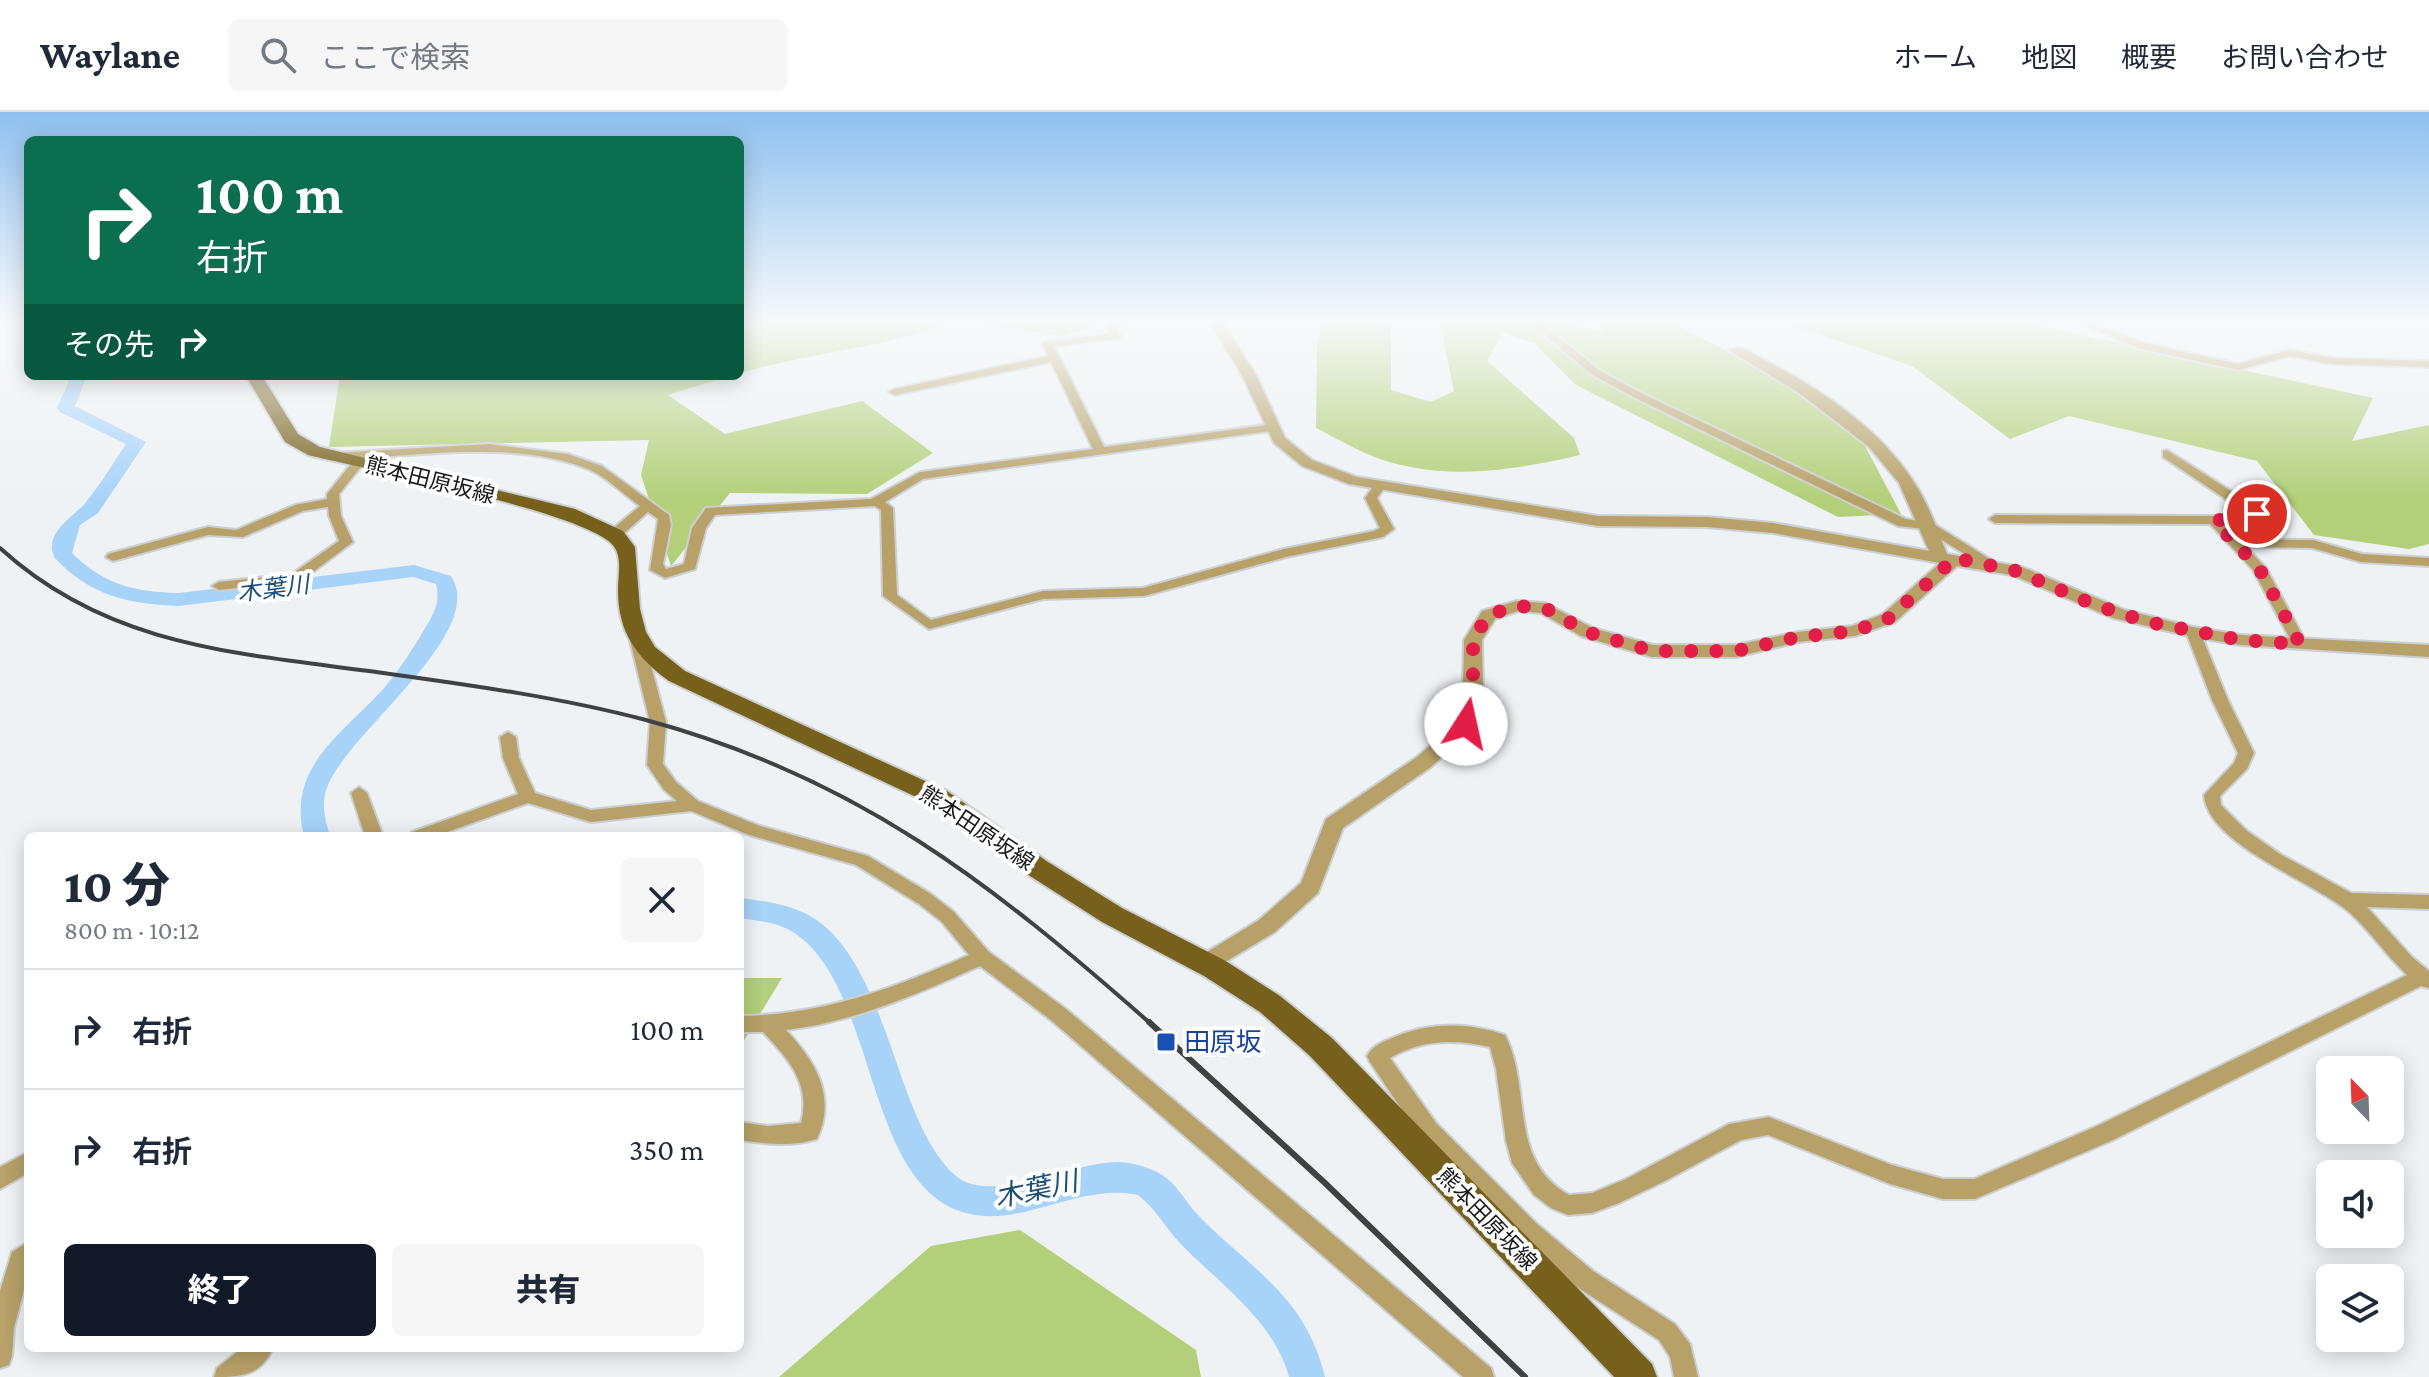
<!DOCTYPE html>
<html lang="ja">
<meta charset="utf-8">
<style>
body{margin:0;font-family:"Crimson Pro","Noto Sans JP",serif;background:#f6f6f7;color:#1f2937;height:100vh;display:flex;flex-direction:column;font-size:30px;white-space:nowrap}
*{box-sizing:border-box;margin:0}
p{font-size:26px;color:#747a83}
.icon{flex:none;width:44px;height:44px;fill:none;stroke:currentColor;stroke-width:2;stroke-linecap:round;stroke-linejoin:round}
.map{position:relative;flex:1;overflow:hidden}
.panel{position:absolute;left:24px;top:720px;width:720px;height:520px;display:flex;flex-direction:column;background:#fff;border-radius:12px;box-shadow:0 4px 20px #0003}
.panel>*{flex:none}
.guide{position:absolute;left:24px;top:24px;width:720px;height:244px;border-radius:12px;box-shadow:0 4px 20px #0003;background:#0b6e4f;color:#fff;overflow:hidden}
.needle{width:52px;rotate:337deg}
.fabs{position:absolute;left:2316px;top:944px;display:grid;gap:16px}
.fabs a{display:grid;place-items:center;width:88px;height:88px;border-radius:12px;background:#fff;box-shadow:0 4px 20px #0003;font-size:40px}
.pin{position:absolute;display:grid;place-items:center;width:68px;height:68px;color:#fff;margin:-34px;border:4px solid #fff;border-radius:50%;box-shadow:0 2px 8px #0007}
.me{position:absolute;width:88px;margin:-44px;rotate:10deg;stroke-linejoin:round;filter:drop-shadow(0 0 6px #0008)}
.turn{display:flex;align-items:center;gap:28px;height:168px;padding:0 40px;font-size:36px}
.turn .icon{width:104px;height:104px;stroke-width:2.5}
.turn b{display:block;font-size:56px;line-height:68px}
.then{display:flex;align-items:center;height:76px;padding:0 40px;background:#0003;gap:16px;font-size:30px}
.round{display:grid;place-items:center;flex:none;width:84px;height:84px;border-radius:12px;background:#f6f6f7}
.head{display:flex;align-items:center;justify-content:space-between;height:136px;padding:0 40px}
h1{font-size:48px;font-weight:800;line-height:60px}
.action{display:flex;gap:16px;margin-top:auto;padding:16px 40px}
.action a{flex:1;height:92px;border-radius:12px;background:#111827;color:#fff;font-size:32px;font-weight:800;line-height:92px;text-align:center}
.action a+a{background:#f6f6f7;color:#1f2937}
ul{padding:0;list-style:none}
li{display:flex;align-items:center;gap:24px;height:120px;padding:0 40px;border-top:2px solid #e0e1e3}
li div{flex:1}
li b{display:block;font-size:30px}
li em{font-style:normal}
header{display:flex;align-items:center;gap:48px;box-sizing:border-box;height:112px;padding:0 40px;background:#fff;border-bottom:2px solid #e0e1e3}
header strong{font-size:38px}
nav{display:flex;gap:44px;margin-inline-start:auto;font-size:28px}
.search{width:560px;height:72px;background:#f6f6f7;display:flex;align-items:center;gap:20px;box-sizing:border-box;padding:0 28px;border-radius:12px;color:#747a83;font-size:30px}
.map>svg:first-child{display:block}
.forest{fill:#b3cf79}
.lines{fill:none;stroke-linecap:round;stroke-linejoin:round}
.river{fill:#a8d3f9;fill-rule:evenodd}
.minor-casing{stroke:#cccfd2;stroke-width:4}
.tertiary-casing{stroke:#cccfd2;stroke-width:4}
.primary-casing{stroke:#cccfd2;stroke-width:4}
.minor{fill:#b7a168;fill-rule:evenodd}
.tertiary{fill:#b7a168;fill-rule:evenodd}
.primary{fill:#77601b;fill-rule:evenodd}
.rail-far1{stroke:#3f4143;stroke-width:4}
.rail{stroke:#3f4143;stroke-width:6}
.route{stroke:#e11d48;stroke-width:14;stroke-dasharray:0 25.2}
.transit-dot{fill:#1a4fb4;stroke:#fff;stroke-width:3}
.labels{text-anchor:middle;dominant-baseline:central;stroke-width:8;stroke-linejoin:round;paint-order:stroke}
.street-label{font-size:22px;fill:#17181a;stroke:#fff}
.water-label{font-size:24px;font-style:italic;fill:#1b4f78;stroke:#fff}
.near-transit-label{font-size:26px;fill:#164399;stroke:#fff;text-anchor:start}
.near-water-label{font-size:28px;font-style:italic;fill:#1b4f78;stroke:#fff}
</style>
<header>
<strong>Waylane</strong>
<div class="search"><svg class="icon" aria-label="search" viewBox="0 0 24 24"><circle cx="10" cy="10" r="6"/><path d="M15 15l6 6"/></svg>ここで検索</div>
<nav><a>ホーム</a><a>地図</a><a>概要</a><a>お問い合わせ</a></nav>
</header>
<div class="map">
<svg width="2429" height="1265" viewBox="0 0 2429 1265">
<rect width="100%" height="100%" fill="#eef2f5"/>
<path class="forest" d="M740 211H947C880 237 809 241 740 261Z
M972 211H1102L1063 224Z
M1322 211H1391V278L1431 290 1454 279 1440 211H1564L1604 220 1599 211H1679L1677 214 1774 262 1864 332 1901 402 1838 405 1576 273 1534 231 1503 220 1487 249 1574 326 1580 343C1516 358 1448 369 1383 348 1361 341 1338 327 1316 316L1317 233Z
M1786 211H2026L2373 286 2352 329 2429 313V432L2409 437 2314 423 2257 349 2069 304 2010 327 1912 254Z
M340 264H729L668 283 725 322 862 289 933 341 867 382 730 381 671 454 641 363 649 328 329 335Z
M740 866H782L740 935Z
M1020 1118 1196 1238 1201 1265H779L931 1134Z"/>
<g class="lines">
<path class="river" d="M71 264H87L75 294 146 330 98 401 80 413 72 441C104 473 135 480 179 481L414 453 451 464C490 523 337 627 325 682 322 697 326 710 330 724H304C286 654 344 621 385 575 400 557 412 538 424 518 433 503 441 490 436 472L413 465 179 494C129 492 90 484 55 446 42 421 74 405 86 390 101 372 113 351 126 332L60 300 57 296Z
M740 786C763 789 789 792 810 804 867 835 890 941 914 998 923 1020 937 1048 956 1064 991 1094 1075 1048 1120 1050 1133 1051 1149 1055 1160 1062 1176 1070 1185 1089 1197 1102 1231 1138 1276 1167 1302 1209 1313 1227 1320 1245 1325 1265H1289C1273 1207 1219 1172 1179 1130 1165 1115 1155 1096 1138 1083 1076 1069 1014 1123 954 1097 864 1057 875 873 793 820 778 810 757 809 740 806Z"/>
<defs>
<path id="minor" d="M1127 211 1117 216 1121 224 1120 226 1054 234 1104 335 1273 312 1279 316 1277 318 923 367 885 390 893 396 897 483 931 508 1043 479 1143 476 1284 437 1374 419 1380 416 1365 386 1375 372 1379 371 1385 375 1377 386 1394 417 1383 425 1286 445 1144 484 1043 487 929 517 883 484 881 398 875 394 715 403 706 416 695 457 665 466 650 458 658 407 648 400 620 425H610V419L640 394C624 383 608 366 590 358 519 327 411 344 334 349L328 345 334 341 489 332 568 342 602 354 669 403 671 413 663 452 666 457 684 452 692 416 706 396 871 387 920 360 1093 337 1051 250 895 283 889 280 895 277 1048 244 1043 232 1044 230 1110 222 1107 212Z
M1530 211H1542L1599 258 1641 281 1906 407 1932 411 2001 454 1994 458 1989 457 1924 417 1898 414 1633 285 1591 262Z
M2079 211H2094L2144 231 2238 252 2290 238 2332 246 2429 249V255L2332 252 2290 244 2238 258 2137 236Z
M2167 338 2262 399V405L2223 411 2239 427 2313 428 2362 442 2429 446V454L2361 450 2312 436 2246 435 2266 456 2307 532 2300 536 2293 532 2253 458 2210 412 1995 411 1989 407 1995 403 2219 404 2245 400 2163 345V339Z
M358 347 364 351 339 382 341 404 353 430 301 469 219 478 212 474 219 470 292 462 339 429 329 404 328 395 303 399 243 425 208 423 113 449 106 445 108 442 208 415 236 418 295 393 327 387V382L354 348Z
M2193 516 2200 520 2228 588 2254 641 2247 657 2220 684 2221 693 2247 719 2280 742 2351 781 2429 783V797L2367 795 2412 845 2429 859V876L2421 874 2113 1028 1975 1087H1943L1890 1072 1768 1023 1741 1028 1665 1069 1619 1091 1592 1101 1568 1103 1551 1096 1534 1083 1512 1051 1506 1029 1496 957 1490 935C1454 927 1423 927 1390 946L1436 1011 1536 1111 1593 1159 1675 1212 1690 1232 1698 1265H1674L1670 1245 1659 1228 1577 1175 1520 1125 1420 1025 1370 950 1367 944C1372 934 1383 930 1392 926 1429 910 1467 910 1505 923 1533 978 1507 1048 1569 1083L1592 1081 1626 1067 1729 1012 1769 1005 1892 1053 1943 1067H1974L2097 1014 2407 863C2386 843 2370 819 2349 800 2313 769 2208 733 2204 683L2234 651 2238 641 2212 588 2186 520Z
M636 520 643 524 666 610 663 652 676 670 698 689 760 714 868 744 931 782 954 800 989 840 1066 897 1491 1256 1494 1265H1463L1052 909 980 854C918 882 854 910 786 918 815 949 837 984 817 1027 793 1035 765 1032 740 1028V1010L768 1014 801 1011C811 971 789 948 763 920H740V904C823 903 895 876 969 843L942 810 919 792 856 753 749 723 691 699 591 710 528 691 436 724H409L412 720 518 682 503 646 500 625 508 620 516 625 519 646 535 681 591 698 677 689 664 678 647 653 650 610 629 524Z
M359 675 367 681 383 724H365L351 681Z
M28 1040V1061L0 1077V1055Z
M28 1130V1162L14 1216 12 1244 9 1253 0 1256V1179L12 1140Z
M242 1236H273C261 1264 240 1265 214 1265L217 1256Z"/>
<path id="tertiary" d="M1210 211H1223L1256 263 1285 326 1312 348 1357 365 1598 404 1707 405 1773 411 1929 439 1899 371 1869 335 1799 281 1728 238 1740 235C1803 267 1874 308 1913 369 1928 391 1937 417 1947 442L2022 455 2125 498 2193 515 2241 523 2429 533V545L2241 533 2193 525 2113 506 2012 463 1957 454 1895 510 1855 524 1798 530 1736 545H1652L1581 524 1541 501 1518 499 1495 507 1482 528 1483 580 1473 616 1431 655 1343 716 1318 781 1275 820 1207 861 1199 859 1195 852 1199 845 1259 808 1301 771 1326 707 1417 645 1457 610 1463 580 1464 528 1482 499 1517 489 1545 491 1593 516 1653 533H1736L1798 520 1852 514 1883 502 1940 451 1773 421 1707 415 1598 414 1349 372 1302 354 1274 331 1242 263Z"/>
<path id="primary" d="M246 264H262L298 322 320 335 575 397 623 419 635 435 640 497 646 520 655 535 685 559 947 679 1048 750 1122 796 1224 848 1280 884 1332 926 1652 1252 1657 1265H1614L1310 944 1260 900 1204 864 1102 810 1030 764 929 691 669 569C636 545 618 520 618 478 618 464 622 448 615 436 597 402 356 355 308 343L285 330Z"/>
</defs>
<use href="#minor" class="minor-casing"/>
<use href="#tertiary" class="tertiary-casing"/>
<use href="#primary" class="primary-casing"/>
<use href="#minor" class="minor"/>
<use href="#tertiary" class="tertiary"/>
<use href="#primary" class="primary"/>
<path class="rail-far1" d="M0 436C106 533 233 541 369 559 462 572 555 584 646 608 857 665 991 771 1151 912"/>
<path class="rail" d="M1149 910 1325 1071 1525 1265"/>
</g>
<linearGradient id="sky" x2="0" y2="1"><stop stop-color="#8ec0ef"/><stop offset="0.54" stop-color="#f7f9fa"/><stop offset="1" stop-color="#f7f9fa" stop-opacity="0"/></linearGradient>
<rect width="2429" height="388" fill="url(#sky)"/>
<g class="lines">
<path class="route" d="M1466 612 1473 580V528L1488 503 1517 494 1545 496 1587 520 1652 539H1736L1798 525 1855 519 1889 506 1955 446 2016 459 2095 493 2148 510 2241 528 2300 532 2259 456 2214 409 2257 402"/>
</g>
<rect class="transit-dot" x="1156" y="920" width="20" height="20" rx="4"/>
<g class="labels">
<g class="street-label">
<text transform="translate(430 368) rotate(14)">熊本田原坂線</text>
<text transform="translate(977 716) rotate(34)">熊本田原坂線</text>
<text transform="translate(1487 1107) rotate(46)">熊本田原坂線</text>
</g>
<g class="water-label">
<text transform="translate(273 476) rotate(-7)">木葉川</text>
</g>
<g class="near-transit-label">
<text x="1184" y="930">田原坂</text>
</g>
<g class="near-water-label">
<text transform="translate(1036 1077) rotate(-12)">木葉川</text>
</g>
</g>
</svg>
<div class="fabs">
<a><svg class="needle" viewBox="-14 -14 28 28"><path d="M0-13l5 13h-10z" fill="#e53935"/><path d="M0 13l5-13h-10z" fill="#747a83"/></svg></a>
<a><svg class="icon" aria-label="sound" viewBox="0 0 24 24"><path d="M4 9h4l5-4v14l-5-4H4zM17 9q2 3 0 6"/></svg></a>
<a><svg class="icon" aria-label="layers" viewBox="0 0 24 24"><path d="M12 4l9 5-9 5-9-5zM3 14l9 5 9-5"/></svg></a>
</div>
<div class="pin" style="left:2257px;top:402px;background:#d93025"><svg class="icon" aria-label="arrive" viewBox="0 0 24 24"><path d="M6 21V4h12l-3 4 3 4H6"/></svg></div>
<svg class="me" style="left:1466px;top:612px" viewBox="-20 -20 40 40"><circle r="19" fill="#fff"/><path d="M0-13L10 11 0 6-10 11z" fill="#e11d48"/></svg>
<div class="guide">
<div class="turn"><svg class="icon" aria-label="right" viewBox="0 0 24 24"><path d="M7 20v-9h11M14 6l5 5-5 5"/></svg><div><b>100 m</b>右折</div></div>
<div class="then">その先<svg class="icon" aria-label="right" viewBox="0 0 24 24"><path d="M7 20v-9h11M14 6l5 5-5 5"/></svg></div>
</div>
<section class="panel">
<div class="head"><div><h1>10 分</h1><p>800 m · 10:12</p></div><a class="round"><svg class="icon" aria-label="close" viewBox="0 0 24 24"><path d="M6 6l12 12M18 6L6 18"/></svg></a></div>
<ul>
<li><svg class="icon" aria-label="right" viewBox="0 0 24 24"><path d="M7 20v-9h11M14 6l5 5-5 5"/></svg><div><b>右折</b></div><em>100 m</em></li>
<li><svg class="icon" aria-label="right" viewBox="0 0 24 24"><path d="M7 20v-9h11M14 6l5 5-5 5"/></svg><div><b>右折</b></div><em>350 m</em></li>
</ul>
<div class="action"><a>終了</a><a>共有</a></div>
</section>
</div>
